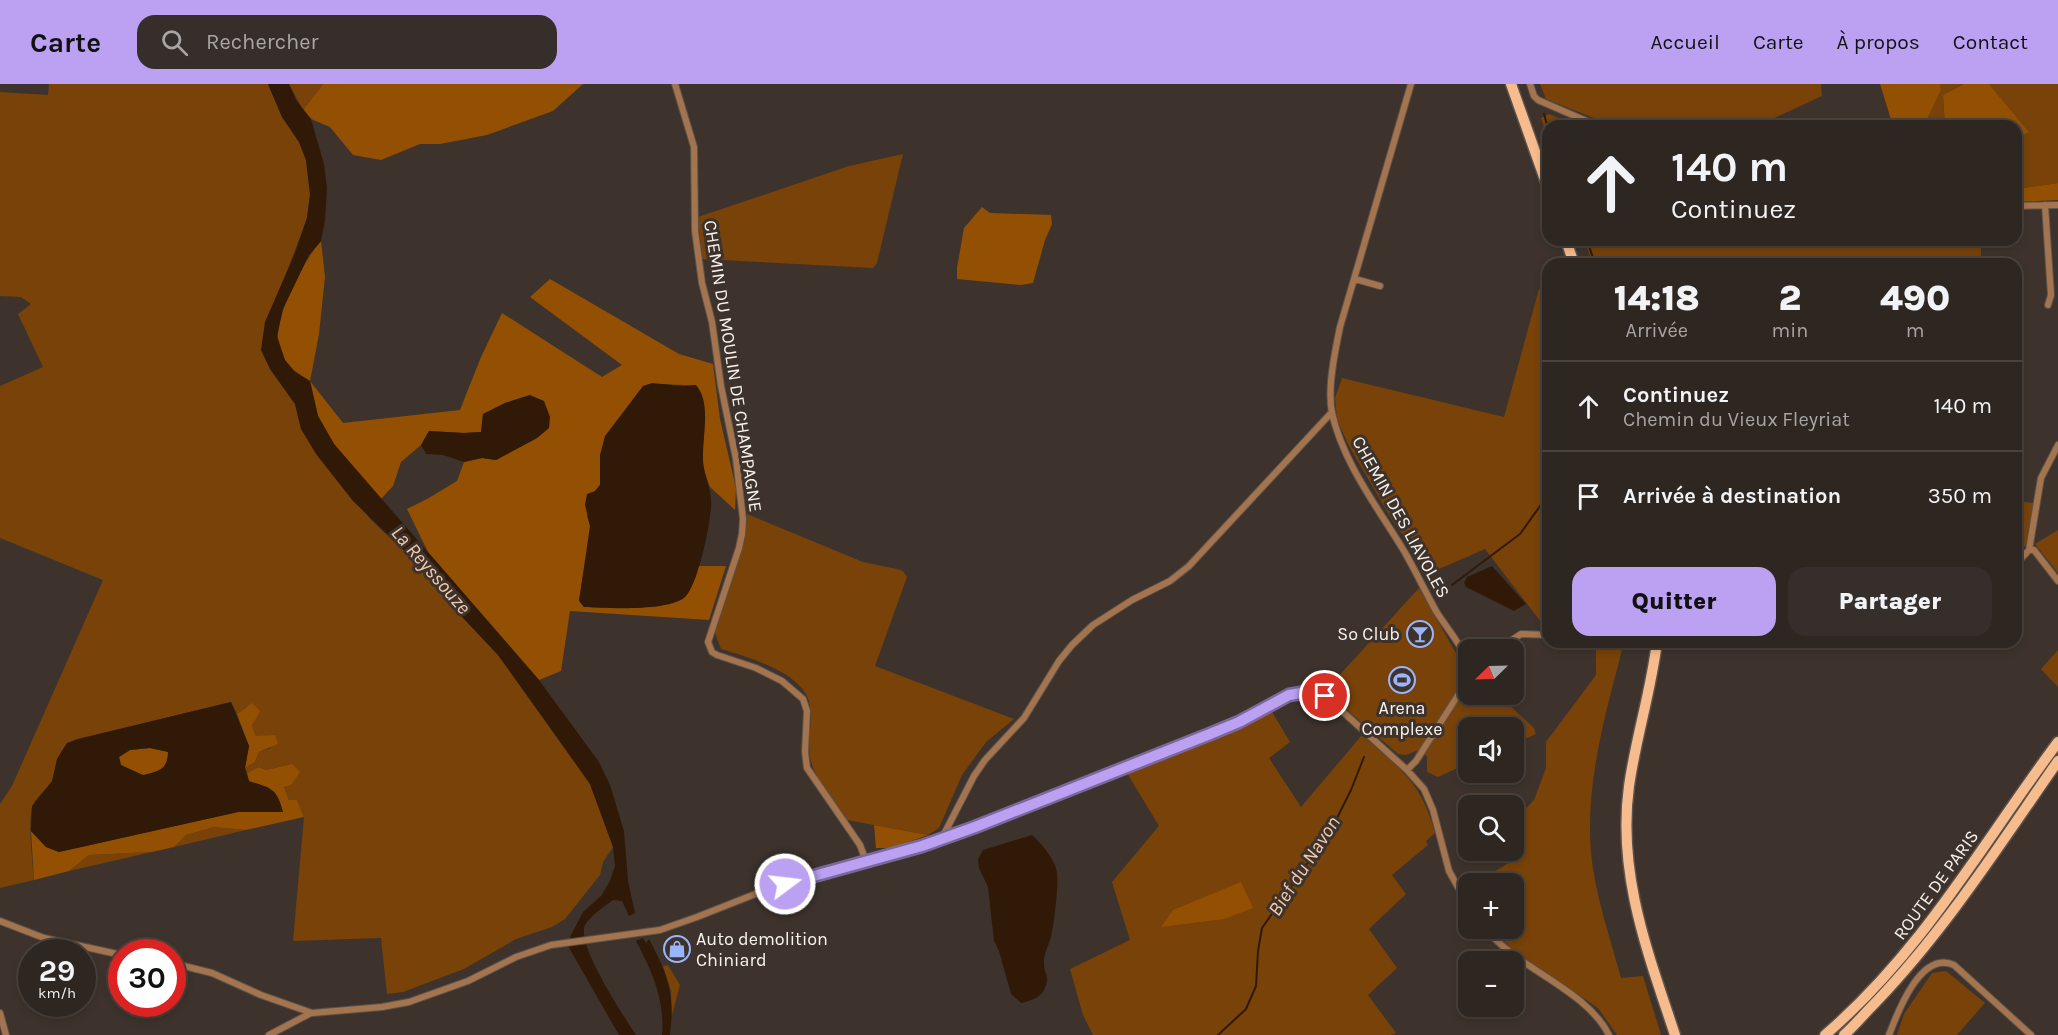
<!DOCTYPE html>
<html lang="fr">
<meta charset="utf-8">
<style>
body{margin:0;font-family:Karla,sans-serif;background:#362e2a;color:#f1f3f6;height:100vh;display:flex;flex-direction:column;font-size:22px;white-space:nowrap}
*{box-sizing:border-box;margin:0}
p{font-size:20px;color:#a7a5a5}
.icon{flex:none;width:33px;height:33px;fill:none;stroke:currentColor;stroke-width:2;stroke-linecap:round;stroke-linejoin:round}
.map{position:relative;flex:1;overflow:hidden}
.drawer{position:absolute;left:1542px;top:174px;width:480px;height:390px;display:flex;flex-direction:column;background:#2e2621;border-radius:18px;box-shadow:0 3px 9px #0003,0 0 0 2px #49433f}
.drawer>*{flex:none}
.top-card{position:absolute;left:1542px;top:36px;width:480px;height:126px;border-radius:18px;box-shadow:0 3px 9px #0003,0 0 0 2px #49433f;background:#2e2621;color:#f1f3f6;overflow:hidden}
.needle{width:39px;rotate:247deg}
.controls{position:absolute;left:1458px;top:555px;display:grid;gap:12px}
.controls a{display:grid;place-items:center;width:66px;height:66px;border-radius:12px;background:#2e2621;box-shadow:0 3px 9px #0003,0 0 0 2px #49433f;font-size:30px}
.speed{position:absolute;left:18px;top:855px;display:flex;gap:12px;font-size:30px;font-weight:700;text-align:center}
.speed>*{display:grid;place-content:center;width:78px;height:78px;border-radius:50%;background:#2e2621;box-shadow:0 3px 9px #0003,0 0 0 2px #49433f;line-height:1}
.speed small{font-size:15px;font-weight:400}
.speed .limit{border:9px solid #d22;background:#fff;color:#111}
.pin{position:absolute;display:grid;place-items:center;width:51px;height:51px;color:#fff;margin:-26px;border:3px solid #fff;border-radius:50%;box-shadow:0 2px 6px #0007}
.me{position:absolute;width:66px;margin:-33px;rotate:75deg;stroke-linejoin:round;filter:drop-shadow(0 0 4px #0008)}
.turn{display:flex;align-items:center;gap:21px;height:126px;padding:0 30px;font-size:27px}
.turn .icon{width:78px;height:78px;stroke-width:2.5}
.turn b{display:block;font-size:42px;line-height:51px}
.eta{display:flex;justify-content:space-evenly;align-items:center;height:102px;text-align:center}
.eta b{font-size:36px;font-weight:800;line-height:42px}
.action{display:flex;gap:12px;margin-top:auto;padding:12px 30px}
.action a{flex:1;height:69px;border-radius:18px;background:#bca0f2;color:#111;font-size:24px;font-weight:800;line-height:69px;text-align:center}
.action a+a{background:#362e2a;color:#f1f3f6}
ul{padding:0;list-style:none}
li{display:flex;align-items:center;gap:18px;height:90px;padding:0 30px;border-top:2px solid #49433f}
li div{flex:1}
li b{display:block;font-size:22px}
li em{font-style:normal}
header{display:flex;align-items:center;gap:36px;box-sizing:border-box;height:84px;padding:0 30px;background:#bca0f2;color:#111}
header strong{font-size:28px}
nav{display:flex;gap:33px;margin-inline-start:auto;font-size:21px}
.search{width:420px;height:54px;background:#362e2a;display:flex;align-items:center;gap:15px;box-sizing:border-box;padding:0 21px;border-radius:18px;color:#a7a5a5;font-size:22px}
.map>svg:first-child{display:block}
.green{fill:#784209}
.forest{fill:#935003}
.water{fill:#301a07;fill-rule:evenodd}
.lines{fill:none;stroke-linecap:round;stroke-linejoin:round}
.stream{stroke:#301a07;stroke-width:2}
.minor-casing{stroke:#5b524b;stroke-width:8}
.primary-casing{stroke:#5b524b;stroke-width:13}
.minor{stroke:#a4744e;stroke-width:6}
.primary{stroke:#f7bc8e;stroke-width:10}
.route-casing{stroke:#7a689d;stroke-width:15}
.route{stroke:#bca0f2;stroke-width:10}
.labels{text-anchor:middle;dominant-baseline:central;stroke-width:6;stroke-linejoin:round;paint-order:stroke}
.street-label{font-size:18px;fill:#f9f3ee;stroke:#3d332c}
.poi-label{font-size:18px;fill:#f9f3ee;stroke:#3d332c;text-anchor:end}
.water-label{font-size:20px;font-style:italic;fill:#f3ccaf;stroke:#3d332c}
</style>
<header>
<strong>Carte</strong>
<div class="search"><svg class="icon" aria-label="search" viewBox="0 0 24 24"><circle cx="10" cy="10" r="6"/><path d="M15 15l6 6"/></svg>Rechercher</div>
<nav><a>Accueil</a><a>Carte</a><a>À propos</a><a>Contact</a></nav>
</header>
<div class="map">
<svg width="2058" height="951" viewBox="0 0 2058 951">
<rect width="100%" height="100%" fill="#3d332c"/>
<path class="green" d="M49 0H268L282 33 299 58 306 76 310 110 307 134 284 196 270 285 295 320 301 345 370 435 420 482 450 520 498 571 555 649 590 700 613 763 603 778 600 791 565 835 552 843 516 855 464 885 403 908 387 910 381 854 293 857 304 733 297 716H289L284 703 292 680 266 686 259 683 247 689 245 684 255 678 259 668 271 664 264 652H256L252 642 255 637 247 622 237 630 231 618 78 655C56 664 60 675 53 695 49 705 37 711 33 721 27 734 33 780 34 796L0 804V720L12 702 103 496 0 454V302L43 283 18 230 31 220 21 213 0 212V8L48 11Z
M289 0H323L303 26Z
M1540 0H1821L1822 12 1757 42H1614L1546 15Z
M1940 0H1964L1943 11 1945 42H1924L1941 6Z
M1989 0H2058V99L2016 105V55L2028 47Z
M1549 30 1578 42H1548V55L1541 34Z
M903 70 877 179 873 184 702 175 698 133 849 82Z
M1584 156H1981V180H1593Z
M1548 203V540L1541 538 1485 465 1430 489 1392 436 1348 360 1337 335 1335 314 1342 294 1504 333 1539 205Z
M2016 417 2035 419 2028 457 2016 476Z
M747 430 863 478 897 485 903 487 907 493 875 582 1014 635 986 658 962 691 939 744 928 751 847 736C836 719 815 696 811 677 806 659 813 640 810 622 806 589 747 573 721 565L715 549 744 459Z
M2058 446V489L2035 460Z
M1419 504 1461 578 1468 584V610L1498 611 1534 644 1536 650 1514 660V644H1468V679L1438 693 1427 688V672L1416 667 1406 671 1398 670 1325 607Z
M1596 562H1623C1606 629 1585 698 1591 769 1595 811 1610 853 1621 894L1643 892 1661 951H1617L1598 924 1513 866 1492 846 1491 845 1514 844V800L1475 799 1522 771 1514 756V737L1534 716 1546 684V658L1596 591Z
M2058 566V603L2041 585Z
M1271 626 1290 658 1269 674 1301 723 1362 651C1400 685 1421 697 1435 749L1426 757 1428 761 1392 791 1406 810 1369 845 1397 884 1368 911 1396 949 1391 951H1093L1083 931 1070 885 1130 856 1112 798 1159 742 1127 689 1224 651Z
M214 743 246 746 174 763 186 751Z
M152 768 69 787 89 771Z
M668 881 680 901 672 931 671 907 663 882Z
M1946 887 1985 919 1957 951H1897L1904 930 1932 889Z"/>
<path class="forest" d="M323 0H583L553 27 487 51 440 60H420L381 76 353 71 330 43 311 35 303 26Z
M1880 0H1940L1941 6 1924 42H1893Z
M1964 0H1989L2029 48 2016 55V42H1945L1943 11Z
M2058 99V116L2016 118V105Z
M982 123 990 129 1051 131 1052 140 1045 156 1033 199 1021 201 957 195V184L964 144Z
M321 157 325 193 319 250 310 297 343 339 460 326 481 273 502 229 602 293 622 281 530 213 550 195 679 270 713 280 720 335 736 404 735 426 710 403 704 388 702 372 704 353 696 301C684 302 652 298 645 302 641 304 639 309 636 313L600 401 595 407 587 432 590 442 589 456 579 516 584 523 633 524 661 522 695 495 698 482H726L709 536 570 527 561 587 539 596 428 468 407 425 427 415 457 397 464 378 482 374 496 376 537 354 549 343 530 311 505 319 483 330 481 348 464 349 429 347 421 361 401 378 393 402 381 415 334 360 318 332 310 297C301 291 291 286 285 276 281 270 277 256 278 250 281 220 302 179 321 157Z
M252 619 260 627 252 642 256 652 275 651 278 660 259 668 255 678 245 684 249 662 237 630Z
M150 664 169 668C167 687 159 686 143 692L121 681 119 673 130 666Z
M292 680 300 688 291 701 284 703 289 716H297L304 733 246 746 214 743 186 751 174 763 152 768 89 771 69 787 34 796 31 747 46 763 59 768 238 728H283L249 697 247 689 259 683 266 686Z
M874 741 928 751 892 764H876Z
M1241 798 1253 824 1224 835 1161 843 1173 826Z"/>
<path class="water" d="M268 0H289L296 16 311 35 324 80 327 103 325 137 321 157 309 171 283 225 277 252 285 276 295 288 310 297 318 332 334 360 539 596 599 678 610 701 624 747 628 797 635 829 629 832 622 817 613 816C604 823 591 831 585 841 576 861 624 932 636 951H619L568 862 571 851 583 828 601 812 610 797 615 782 613 763 590 700 498 571 450 520 420 482 353 417 316 370 301 345 295 320 270 285 261 266 265 238 295 169 307 134 310 110 306 76 299 58 282 33Z
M652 299 682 302 696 301C711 318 703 349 703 371 702 386 710 400 711 415 713 432 698 500 686 512 672 528 605 524 584 523L579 517 590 442 585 421 587 410 595 407 600 401V371L605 352 643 302Z
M530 311 544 317 550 333 549 344 537 354 496 376 482 374 464 378 443 371 426 370 421 361 429 347 464 349 481 348 483 330 505 319Z
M1492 482 1526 520 1514 527 1466 503 1464 499 1467 493Z
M231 618 249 662 245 684 249 697C271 704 277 704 283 728H238L59 768 46 763 31 747 32 722 52 697 57 675 67 659 78 655ZM150 664 168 668C167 687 159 687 143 691L121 681 119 673 130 666Z
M1032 751C1041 759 1052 772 1056 784 1060 797 1054 839 1051 853 1049 861 1043 871 1044 880 1044 891 1051 892 1044 906 1040 914 1030 917 1021 919L1011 910 999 867 994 857 988 803 979 784 978 775 983 766Z
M643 854 646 859 649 855C668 891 675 909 670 951H662C665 916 652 887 636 857Z"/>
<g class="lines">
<path class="stream" d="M1544 30 1548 44
M1587 156 1595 180
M1452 501 1520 450 1548 411
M1218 951 1246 925 1256 902 1258 867 1262 844 1332 744 1351 706 1364 673"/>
<defs>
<path id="minor" d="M675 0 694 63 695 147 702 199 712 238 721 302 736 375 743 435 742 450 739 464 708 558 712 568 717 571 756 584 782 597 803 615 807 627 805 668 807 684 860 761 866 777
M1530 0 1534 12 1538 16 1598 42
M2045 121 2051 211 2048 221
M2016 122 2058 121
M1355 195 1380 202
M2029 466 2041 394 2058 361
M2016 480 2029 466H2034L2058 497
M1497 566 1521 550 1548 551
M1407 686 1416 677 1460 608C1464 600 1470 591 1468 582 1466 566 1445 542 1436 527 1425 507 1415 486 1404 467 1378 424 1343 379 1332 329 1327 305 1335 267 1340 243L1411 0
M942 754 974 692 985 676 1024 634 1059 577 1072 561 1093 541 1132 516 1170 497 1189 482 1332 328
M0 837 44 854 122 871
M1485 844C1517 885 1586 905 1609 951
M172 879 212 889 261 911 312 929 382 923 409 918 468 897 516 873 551 861 660 846 697 833 763 807 922 762 992 737 1173 665 1239 638 1289 611 1307 607 1315 608 1332 618 1407 686 1424 705 1433 726 1449 787 1468 821
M0 929 6 951
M269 951 311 929
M1889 951C1898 927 1921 866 1954 881L2031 951"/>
<path id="primary" d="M1511 0 1548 104
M1566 156 1574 180
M1657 558C1651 607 1636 653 1629 702 1617 790 1648 869 1675 951
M1825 951C1923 867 1982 760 2058 658
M1844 951C1855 941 1865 929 1876 918 1946 845 2000 760 2058 677"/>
</defs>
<use href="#minor" class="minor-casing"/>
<use href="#primary" class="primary-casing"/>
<use href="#minor" class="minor"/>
<use href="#primary" class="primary"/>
</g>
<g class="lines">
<defs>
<path id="route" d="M785 800 922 762 975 743 1210 650 1239 638 1289 611 1307 608 1325 612"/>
</defs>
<use href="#route" class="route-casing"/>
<use href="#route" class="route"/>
</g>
<defs>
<symbol id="bar-ring" viewBox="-11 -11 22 22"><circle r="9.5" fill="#3d332c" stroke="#9bb5fd" stroke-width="1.5"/><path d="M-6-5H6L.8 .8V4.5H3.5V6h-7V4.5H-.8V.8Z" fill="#9bb5fd"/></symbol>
<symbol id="stadium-ring" viewBox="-11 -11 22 22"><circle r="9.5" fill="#3d332c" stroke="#9bb5fd" stroke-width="1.5"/><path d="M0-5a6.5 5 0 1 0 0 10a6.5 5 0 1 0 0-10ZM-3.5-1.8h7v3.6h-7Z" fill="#9bb5fd"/></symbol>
<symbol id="shop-ring" viewBox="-11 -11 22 22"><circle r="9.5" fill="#3d332c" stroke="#9bb5fd" stroke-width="1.5"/><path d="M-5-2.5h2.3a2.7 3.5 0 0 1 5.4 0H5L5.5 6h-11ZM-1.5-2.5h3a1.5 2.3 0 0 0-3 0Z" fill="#9bb5fd"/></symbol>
</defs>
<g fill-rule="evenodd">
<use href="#bar-ring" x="1405" y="535" width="30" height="30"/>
<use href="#stadium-ring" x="1387" y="581" width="30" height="30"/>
<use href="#shop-ring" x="662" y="850" width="30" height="30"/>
</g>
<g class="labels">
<g class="street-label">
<text transform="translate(733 282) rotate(81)">CHEMIN DU MOULIN DE CHAMPAGNE</text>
<text transform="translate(1401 433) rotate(61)">CHEMIN DES LIAVOLES</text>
<text transform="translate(1936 801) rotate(-54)">ROUTE DE PARIS</text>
</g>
<g class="poi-label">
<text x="1400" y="550">So Club</text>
<text x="1402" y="624" text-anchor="middle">Arena<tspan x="1402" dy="21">Complexe</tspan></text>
<text x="696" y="855" text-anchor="start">Auto demolition<tspan x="696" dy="21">Chiniard</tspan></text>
</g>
<g class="water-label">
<text transform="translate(431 486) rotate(49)">La Reyssouze</text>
<text transform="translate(1304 782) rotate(-57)">Bief du Navon</text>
</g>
</g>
</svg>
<div class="controls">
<a><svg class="needle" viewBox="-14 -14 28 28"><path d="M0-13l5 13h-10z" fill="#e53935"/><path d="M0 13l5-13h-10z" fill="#a7a5a5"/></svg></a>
<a><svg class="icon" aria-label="sound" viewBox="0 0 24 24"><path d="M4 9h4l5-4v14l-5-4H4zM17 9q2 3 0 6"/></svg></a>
<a><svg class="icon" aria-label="search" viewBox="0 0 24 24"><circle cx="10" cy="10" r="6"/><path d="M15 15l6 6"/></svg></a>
<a>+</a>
<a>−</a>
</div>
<div class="speed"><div>29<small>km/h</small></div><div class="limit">30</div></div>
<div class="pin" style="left:1325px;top:612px;background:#d93025"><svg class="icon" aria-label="arrive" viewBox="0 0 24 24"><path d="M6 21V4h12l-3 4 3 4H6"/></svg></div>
<svg class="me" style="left:785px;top:800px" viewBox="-20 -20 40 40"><circle r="17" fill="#bca0f2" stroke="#fff" stroke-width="3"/><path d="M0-11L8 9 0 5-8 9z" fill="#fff"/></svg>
<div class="top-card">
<div class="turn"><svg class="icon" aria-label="ahead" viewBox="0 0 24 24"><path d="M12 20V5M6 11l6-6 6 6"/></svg><div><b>140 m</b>Continuez</div></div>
</div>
<section class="drawer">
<div class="eta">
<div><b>14:18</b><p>Arrivée</p></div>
<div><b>2</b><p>min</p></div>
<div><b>490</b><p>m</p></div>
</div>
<ul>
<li><svg class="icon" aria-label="ahead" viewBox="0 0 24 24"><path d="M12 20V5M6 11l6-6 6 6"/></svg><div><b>Continuez</b><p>Chemin du Vieux Fleyriat</p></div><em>140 m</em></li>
<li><svg class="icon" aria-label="arrive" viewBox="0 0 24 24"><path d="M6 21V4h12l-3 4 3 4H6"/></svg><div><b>Arrivée à destination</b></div><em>350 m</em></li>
</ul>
<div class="action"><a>Quitter</a><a>Partager</a></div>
</section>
</div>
